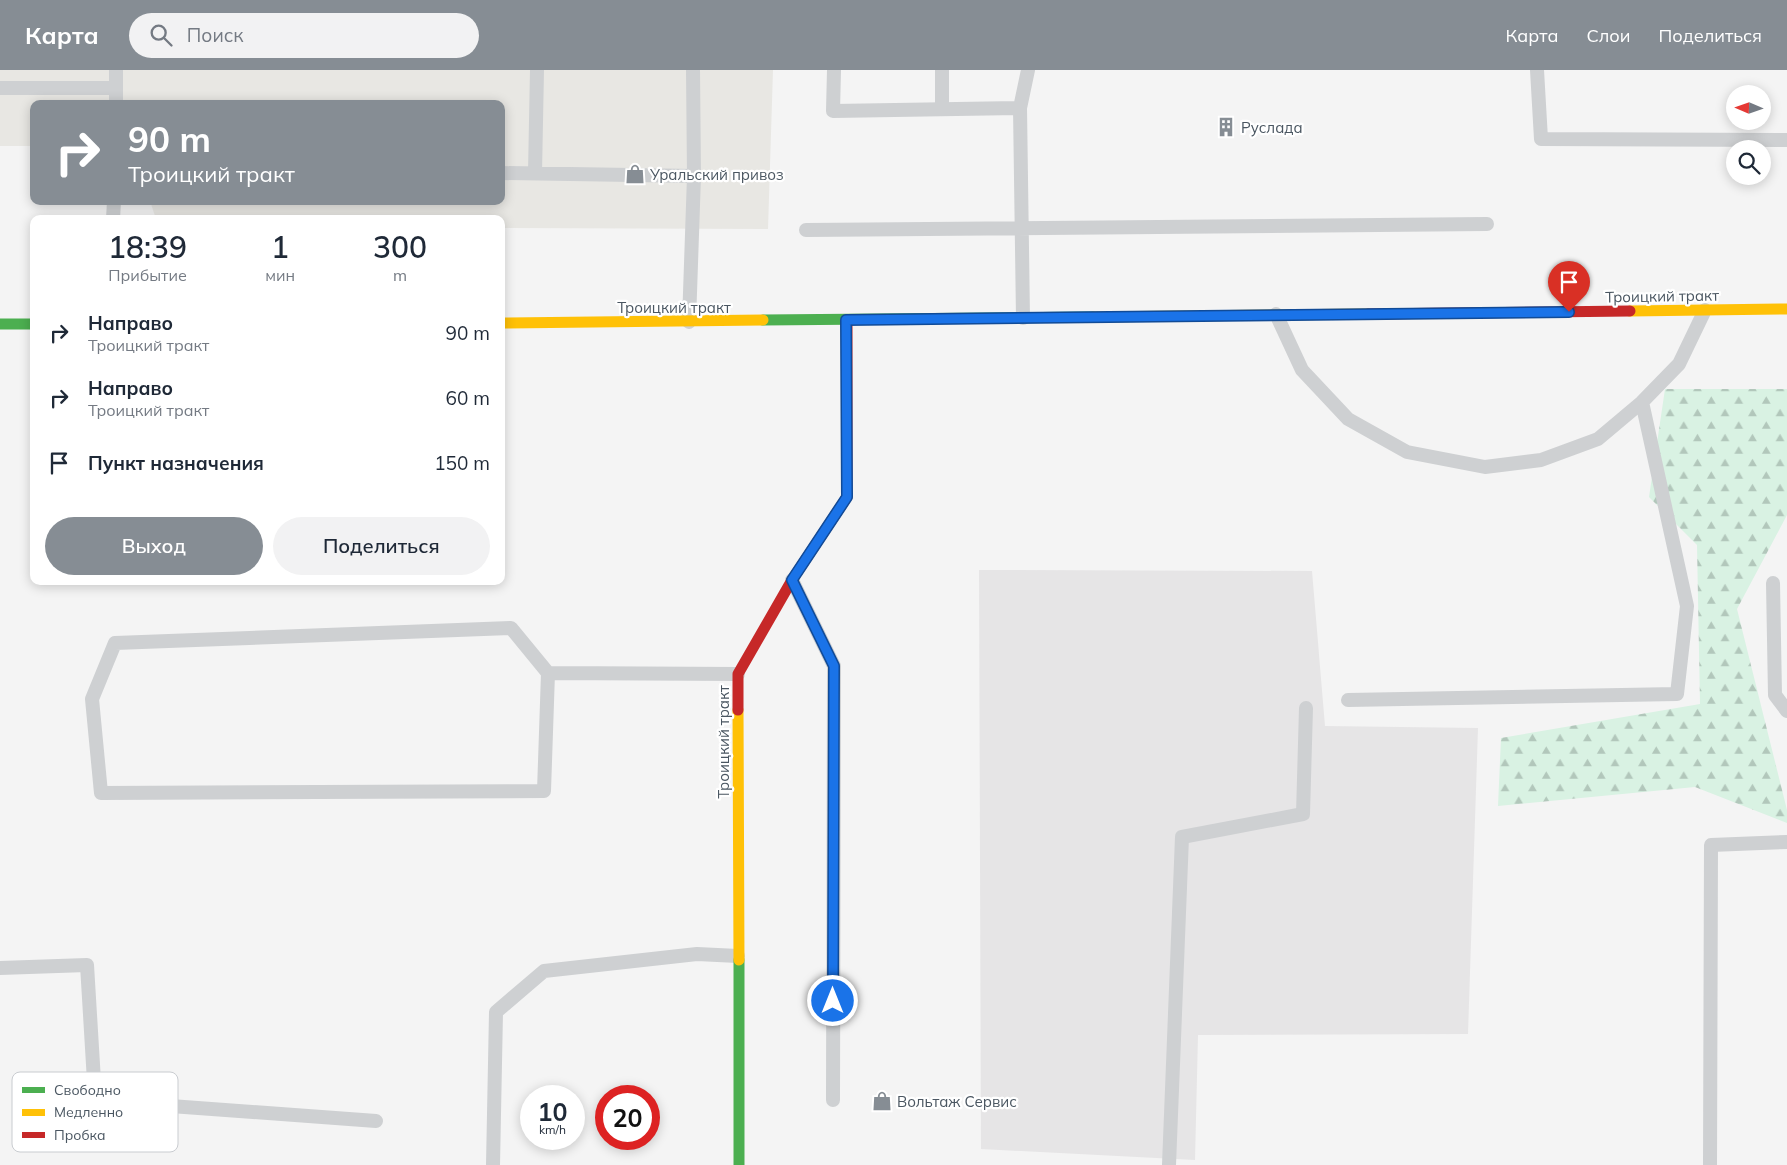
<!DOCTYPE html>
<html lang="ru">
<meta charset="utf-8">
<style>
body{margin:0;font-family:Mulish,sans-serif;background:#f2f2f3;color:#1f2937;height:100vh;display:flex;flex-direction:column;font-size:19px;white-space:nowrap}
*{box-sizing:border-box;margin:0}
p{font-size:16px;color:#747a83}
.icon{flex:none;width:28px;height:28px;fill:none;stroke:currentColor;stroke-width:2;stroke-linecap:round;stroke-linejoin:round}
.map{position:relative;flex:1;overflow:hidden}
.sheet{position:absolute;left:30px;top:145px;width:475px;height:370px;display:flex;flex-direction:column;background:#fff;border-radius:10px;box-shadow:0 2px 12px #0003}
.sheet>*{flex:none}
.hud{position:absolute;left:30px;top:30px;width:475px;height:105px;border-radius:10px;box-shadow:0 2px 12px #0003;background:#868d94;color:#fff;overflow:hidden}
.needle{width:32px;rotate:272deg}
.buttons{position:absolute;left:1726px;top:15px;display:grid;gap:10px}
.buttons a{display:grid;place-items:center;width:45px;height:45px;border-radius:50%;background:#fff;box-shadow:0 2px 12px #0003;font-size:25px}
.speed{position:absolute;left:520px;top:1015px;display:flex;gap:10px;font-size:25px;font-weight:700;text-align:center}
.speed>*{display:grid;place-content:center;width:65px;height:65px;border-radius:50%;background:#fff;box-shadow:0 2px 12px #0003;line-height:1}
.speed small{font-size:12px;font-weight:400}
.speed .limit{border:8px solid #d22;background:#fff;color:#111}
.pin{position:absolute;display:grid;place-items:center;width:42px;height:42px;color:#fff;margin:-51px -21px;border-radius:50% 50% 50% 0;rotate:-45deg;box-shadow:0 0 5px #0007}
.pin .icon{rotate:45deg}
.me{position:absolute;width:55px;margin:-28px;rotate:0deg;stroke-linejoin:round;filter:drop-shadow(0 0 4px #0008)}
.turn{display:flex;align-items:center;gap:18px;height:105px;padding:0 15px;font-size:22px}
.turn .icon{width:65px;height:65px;stroke-width:2.5}
.turn b{display:block;font-size:35px;line-height:42px}
.eta{display:flex;justify-content:space-evenly;align-items:center;height:85px;text-align:center}
.eta b{font-size:30px;font-weight:600;line-height:35px}
.action{display:flex;gap:10px;margin-top:auto;padding:10px 15px}
.action a{flex:1;height:58px;border-radius:30px;background:#868d94;color:#fff;font-size:20px;font-weight:600;line-height:58px;text-align:center}
.action a+a{background:#f2f2f3;color:#1f2937}
ul{padding:0;list-style:none}
li{display:flex;align-items:center;gap:15px;height:65px;padding:0 15px}
li div{flex:1}
li b{display:block;font-size:19px}
li em{font-style:normal}
header{display:flex;align-items:center;gap:30px;box-sizing:border-box;height:70px;padding:0 25px;background:#868d94;color:#fff}
header strong{font-size:24px}
nav{display:flex;gap:28px;margin-inline-start:auto;font-size:18px}
.search{width:350px;height:45px;background:#f2f2f3;display:flex;align-items:center;gap:12px;box-sizing:border-box;padding:0 18px;border-radius:28px;color:#747a83;font-size:19px}
.map>svg:first-child{display:block}
.commercial{fill:#e8e7e3}
.education{fill:#e6e5e6}
.forest{fill:url(#forest-firs)}
.lines{fill:none;stroke-linecap:round;stroke-linejoin:round}
.lane{stroke:#ced0d2;stroke-width:14}
.fast{stroke:#4caf50;stroke-width:11}
.slow{stroke:#ffc107;stroke-width:11}
.jam{stroke:#c62828;stroke-width:11}
.route-casing{stroke:#114b97;stroke-width:12}
.route{stroke:#1a73e8;stroke-width:9}
.labels{text-anchor:middle;dominant-baseline:central;stroke-width:4.5;stroke-linejoin:round;paint-order:stroke}
.poi-label{font-size:15px;fill:#4a5661;stroke:#fff;text-anchor:start}
.street-label{font-size:15px;fill:#4a5661;stroke:#fff}
.key{fill:#fff;stroke:#c9ccd0;stroke-width:1}
.key-label{font-size:14px;fill:#4a5661}
</style>
<header>
<strong>Карта</strong>
<div class="search"><svg class="icon" aria-label="search" viewBox="0 0 24 24"><circle cx="10" cy="10" r="6"/><path d="M15 15l6 6"/></svg>Поиск</div>
<nav><a>Карта</a><a>Слои</a><a>Поделиться</a></nav>
</header>
<div class="map">
<svg width="1787" height="1095" viewBox="0 0 1787 1095">
<defs>
<pattern id="forest-firs" width="22" height="20" patternUnits="userSpaceOnUse" patternTransform="scale(1.25)"><rect width="22" height="20" fill="#d9f2e3"/><path d="M5 1l3.5 6h-7zM16 11l3.5 6h-7z" fill="#b2c7bb"/></pattern>
</defs>
<rect width="100%" height="100%" fill="#f4f4f4"/>
<path class="commercial" d="M0 0H773L768 159 501 158V149H156L150 131H501V34H34V76H0Z"/>
<path class="education" d="M979 500 1312 501 1325 656 1478 658 1468 964 1198 965 1195 1090 981 1079Z"/>
<path class="forest" d="M1665 319H1787V445L1737 539 1787 740V753L1695 717 1498 736 1501 668 1700 634 1697 475 1649 427Z"/>
<g class="lines">
<path class="lane" d="M834 0 833 41 1020 38
M942 0V39
M1537 0 1541 69 1787 70
M0 18H116
M116 34V0
M501 103 694 106
M535 103 537 0
M113 149 114 131
M806 160 1487 154
M1276 244 1302 300 1348 349 1407 382 1485 397 1541 390 1598 369 1642 332 1679 294 1705 240
M1023 248 1020 38 1028 0
M689 252 694 106 693 0
M792 510 834 596 833 1030
M1773 513 1775 625 1787 641
M548 603 511 558 115 573 92 629 101 723 544 721 548 603 738 604
M1348 630 1677 624 1687 536 1642 332
M0 898 87 895 94 1011 116 1032 376 1051
M493 1095 496 942 544 901 697 884 738 886
M1169 1095 1182 767 1303 744 1306 638
M1710 1095 1711 775 1787 772"/>
<path class="fast" d="M763 250 1093 247
M0 254H34
M739 890V1095"/>
<path class="slow" d="M1630 241 1787 239
M1093 247 1368 244
M501 253 763 250
M738 640 739 890"/>
<path class="jam" d="M1368 244 1630 241
M738 640V604L792 510 847 427V250"/>
</g>
<g class="lines">
<defs>
<path id="route" d="M833 931 834 596 792 510 847 427 846 250 1569 242"/>
</defs>
<use href="#route" class="route-casing"/>
<use href="#route" class="route"/>
</g>
<defs>
<symbol id="building-bare" viewBox="-9 -9 18 18"><path d="M-4-6H4V6H1V3H-1V6H-4ZM-2.5-4.3h1.7v1.8h-1.7ZM.8-4.3h1.7v1.8H.8ZM-2.5-1h1.7V.8h-1.7ZM.8-1h1.7V.8H.8Z" fill="#868d94" stroke="#fff" stroke-width="2.5" paint-order="stroke"/></symbol>
<symbol id="shop-bare" viewBox="-9 -9 18 18"><path d="M-5-2.5h2.3a2.7 3.5 0 0 1 5.4 0H5L5.5 6h-11ZM-1.5-2.5h3a1.5 2.3 0 0 0-3 0Z" fill="#868d94" stroke="#fff" stroke-width="2.5" paint-order="stroke"/></symbol>
</defs>
<g fill-rule="evenodd">
<use href="#building-bare" x="1212" y="43" width="28" height="28"/>
<use href="#shop-bare" x="621" y="90" width="28" height="28"/>
<use href="#shop-bare" x="868" y="1017" width="28" height="28"/>
</g>
<g class="labels">
<g class="poi-label">
<text x="1241" y="57">Руслада</text>
<text x="650" y="104">Уральский привоз</text>
<text x="897" y="1031">Вольтаж Сервис</text>
</g>
<g class="street-label">
<text transform="translate(1662 226) rotate(-1)">Троицкий тракт</text>
<text x="674" y="237">Троицкий тракт</text>
<text transform="translate(723 672) rotate(-90)">Троицкий тракт</text>
</g>
</g>
<rect x="12" y="1002" width="166" height="80" rx="8" class="key"/>
<rect x="22" y="1017" width="23" height="6" fill="#4caf50"/>
<rect x="22" y="1039" width="23" height="7" fill="#ffc107"/>
<rect x="22" y="1062" width="23" height="6" fill="#c62828"/>
<g class="key-label">
<text x="54" y="1025">Свободно</text>
<text x="54" y="1047">Медленно</text>
<text x="54" y="1070">Пробка</text>
</g>
</svg>
<div class="buttons">
<a><svg class="needle" viewBox="-14 -14 28 28"><path d="M0-13l5 13h-10z" fill="#e53935"/><path d="M0 13l5-13h-10z" fill="#747a83"/></svg></a>
<a><svg class="icon" aria-label="search" viewBox="0 0 24 24"><circle cx="10" cy="10" r="6"/><path d="M15 15l6 6"/></svg></a>
</div>
<div class="speed"><div>10<small>km/h</small></div><div class="limit">20</div></div>
<div class="pin" style="left:1569px;top:242px;background:#d93025"><svg class="icon" aria-label="arrive" viewBox="0 0 24 24"><path d="M6 21V4h12l-3 4 3 4H6"/></svg></div>
<svg class="me" style="left:833px;top:931px" viewBox="-20 -20 40 40"><circle r="17" fill="#1a73e8" stroke="#fff" stroke-width="3"/><path d="M0-11L8 9 0 5-8 9z" fill="#fff"/></svg>
<div class="hud">
<div class="turn"><svg class="icon" aria-label="right" viewBox="0 0 24 24"><path d="M7 20v-9h11M14 6l5 5-5 5"/></svg><div><b>90 m</b>Троицкий тракт</div></div>
</div>
<section class="sheet">
<div class="eta">
<div><b>18:39</b><p>Прибытие</p></div>
<div><b>1</b><p>мин</p></div>
<div><b>300</b><p>m</p></div>
</div>
<ul>
<li><svg class="icon" aria-label="right" viewBox="0 0 24 24"><path d="M7 20v-9h11M14 6l5 5-5 5"/></svg><div><b>Направо</b><p>Троицкий тракт</p></div><em>90 m</em></li>
<li><svg class="icon" aria-label="right" viewBox="0 0 24 24"><path d="M7 20v-9h11M14 6l5 5-5 5"/></svg><div><b>Направо</b><p>Троицкий тракт</p></div><em>60 m</em></li>
<li><svg class="icon" aria-label="arrive" viewBox="0 0 24 24"><path d="M6 21V4h12l-3 4 3 4H6"/></svg><div><b>Пункт назначения</b></div><em>150 m</em></li>
</ul>
<div class="action"><a>Выход</a><a>Поделиться</a></div>
</section>
</div>
